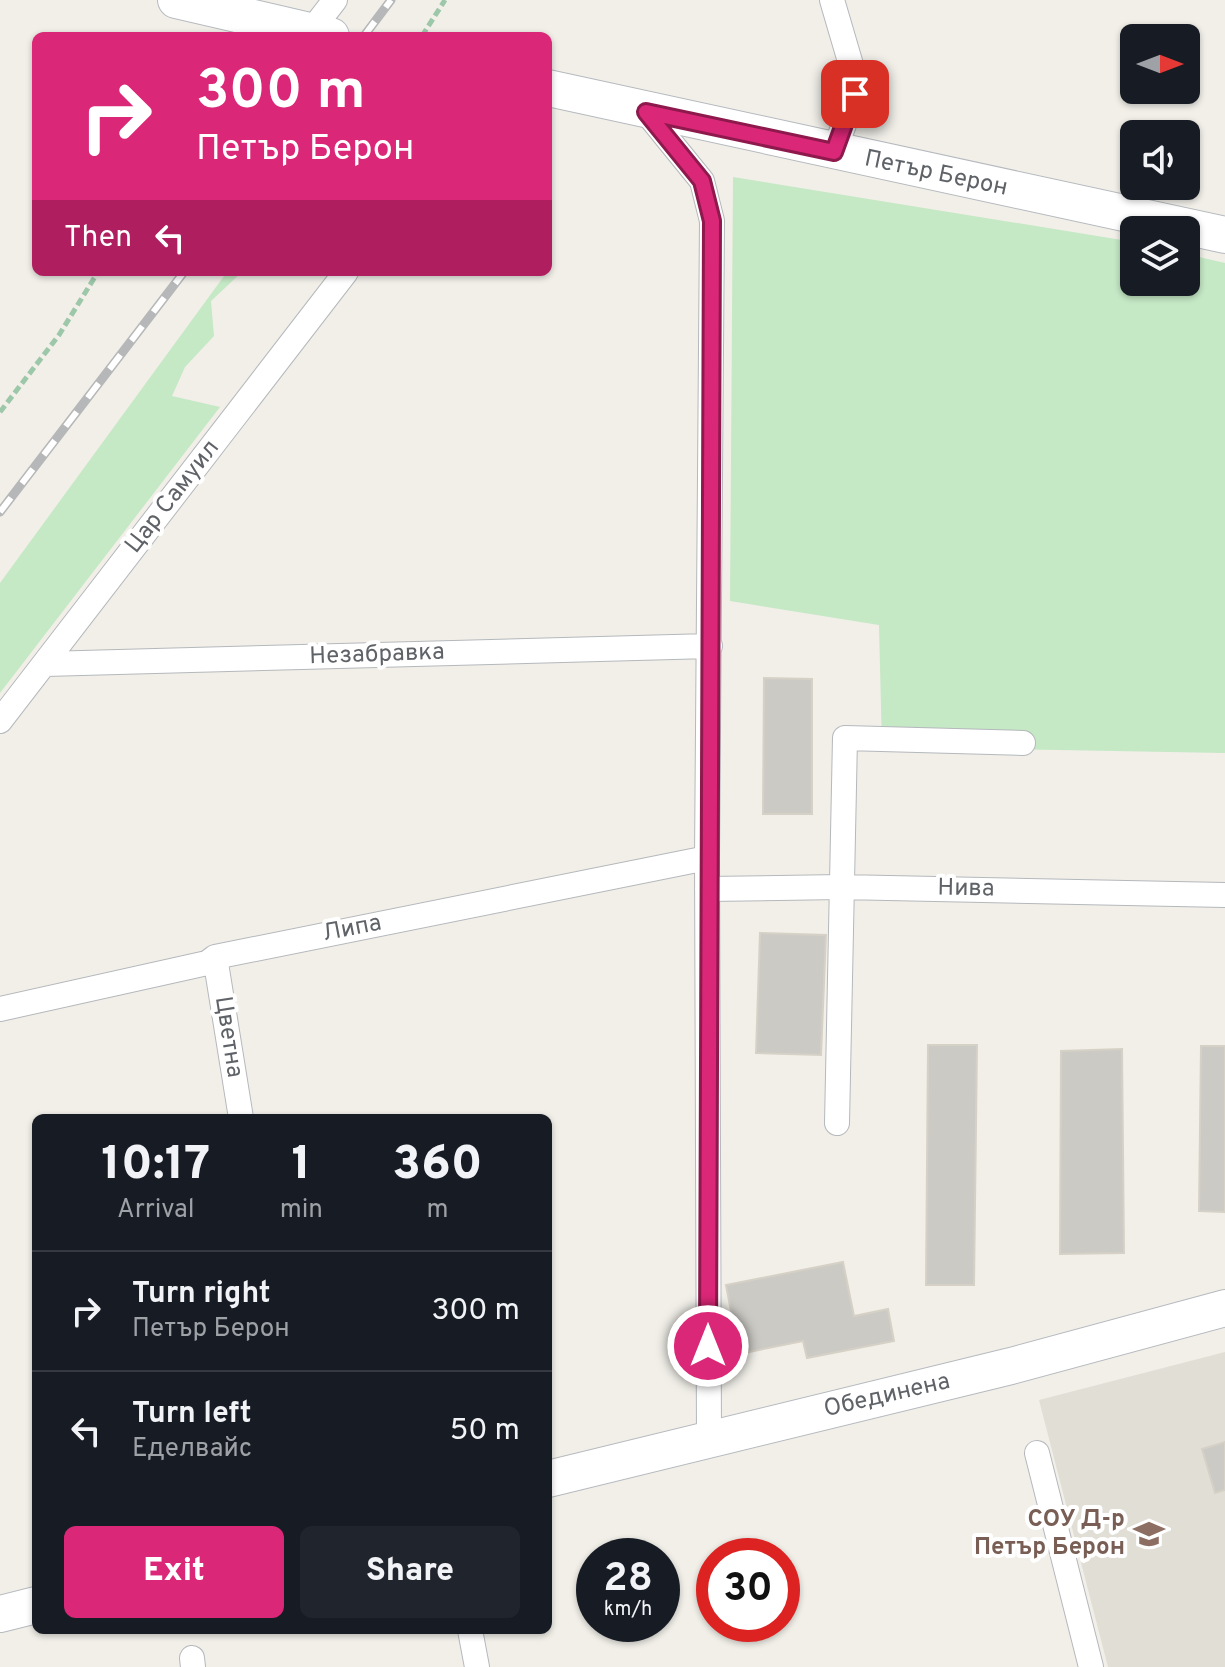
<!DOCTYPE html>
<meta charset="utf-8">
<style>
body{margin:0;font-family:Overpass,sans-serif;background:#20242c;color:#f1f3f6;height:100vh;display:flex;flex-direction:column;font-size:30px;white-space:nowrap}
*{box-sizing:border-box;margin:0}
p{font-size:26px;color:#9ea1a6}
.icon{flex:none;width:44px;height:44px;fill:none;stroke:currentColor;stroke-width:2;stroke-linecap:round;stroke-linejoin:round}
.map{position:relative;flex:1;overflow:hidden}
.side{position:absolute;left:32px;top:1114px;width:520px;height:520px;display:flex;flex-direction:column;background:#171b24;border-radius:12px;box-shadow:0 2px 6px #0004}
.side>*{flex:none}
.banner{position:absolute;left:32px;top:32px;width:520px;height:244px;border-radius:12px;box-shadow:0 2px 6px #0004;background:#db2777;color:#fff;overflow:hidden}
.needle{width:52px;rotate:90deg}
.controls{position:absolute;left:1120px;top:24px;display:grid;gap:16px}
.controls a{display:grid;place-items:center;width:80px;height:80px;border-radius:12px;background:#171b24;box-shadow:0 2px 6px #0004;font-size:40px}
.speed{position:absolute;left:576px;top:1538px;display:flex;gap:16px;font-size:40px;font-weight:700;text-align:center}
.speed>*{display:grid;place-content:center;width:104px;height:104px;border-radius:50%;background:#171b24;box-shadow:0 2px 6px #0004;line-height:1}
.speed small{font-size:20px;font-weight:400}
.speed .limit{border:12px solid #d22;background:#fff;color:#111}
.pin{position:absolute;display:grid;place-items:center;width:68px;height:68px;color:#fff;margin:-34px;border-radius:16px;box-shadow:0 4px 12px #0006}
.me{position:absolute;width:88px;margin:-44px;rotate:0deg;stroke-linejoin:round;filter:drop-shadow(0 0 6px #0008)}
.turn{display:flex;align-items:center;gap:28px;height:168px;padding:0 32px;font-size:36px}
.turn .icon{width:104px;height:104px;stroke-width:2.5}
.turn b{display:block;font-size:56px;line-height:68px}
.then{display:flex;align-items:center;height:76px;padding:0 32px;background:#0003;gap:16px;font-size:30px}
.eta{display:flex;justify-content:space-evenly;align-items:center;height:136px;text-align:center}
.eta b{font-size:48px;font-weight:800;line-height:56px}
.primary-button{display:flex;gap:16px;margin-top:auto;padding:16px 32px}
.primary-button a{flex:1;height:92px;border-radius:12px;background:#db2777;color:#fff;font-size:32px;font-weight:800;line-height:92px;text-align:center}
.primary-button a+a{background:#20242c;color:#f1f3f6}
ul{padding:0;list-style:none}
li{display:flex;align-items:center;gap:24px;height:120px;padding:0 32px;border-top:2px solid #363941}
li div{flex:1}
li b{display:block;font-size:30px}
li em{font-style:normal}
.map>svg:first-child{display:block}
.education{fill:#e1ded6}
.green{fill:#c5e8c5}
.building{fill:#cccac5;stroke:#d6d1c6;stroke-width:2}
.lines{fill:none;stroke-linecap:round;stroke-linejoin:round}
.street-casing{stroke:#b5b8bc;stroke-width:26}
.secondary-casing{stroke:#b6babf;stroke-width:38}
.path{stroke:#9cc7a9;stroke-width:5;stroke-dasharray:8 4;stroke-linecap:butt}
.street{stroke:#fff;stroke-width:24}
.secondary{stroke:#fff;stroke-width:36}
.rail-casing{stroke:#b6b7b8;stroke-width:9}
.rail{stroke:#fff;stroke-width:6;stroke-dasharray:18;stroke-linecap:butt}
.route-casing{stroke:#8e194d;stroke-width:20}
.route{stroke:#db2777;stroke-width:14}
.labels{text-anchor:middle;dominant-baseline:central;stroke-width:8;stroke-linejoin:round;paint-order:stroke}
.street-label{font-size:24px;fill:#5f6368;stroke:#fff}
.education-label{font-size:24px;font-weight:bold;fill:#785e54;stroke:#fff;text-anchor:end}
</style>
<div class="map">
<svg width="1225" height="1667" viewBox="0 0 1225 1667">
<rect width="100%" height="100%" fill="#f1efe8"/>
<path class="education" d="M1225 1352V1667H1108L1039 1400Z"/>
<path class="green" d="M733 177 1134 242V282H1186V254L1225 263V753L882 747 879 625 730 601Z
M227 272H242L211 301 214 336 185 367 172 396 220 407 0 693V583Z"/>
<path class="building" d="M764 678 812 679V814H763Z
M760 933 826 935 821 1055 756 1053Z
M928 1045H977L974 1285H926Z
M1201 1046H1225V1212L1199 1211Z
M1122 1049 1124 1253 1060 1254 1061 1051Z
M843 1262 854 1316 888 1309 894 1341 807 1358 803 1341 739 1354 726 1285Z
M1225 1442V1490L1215 1493 1202 1449Z"/>
<g class="lines">
<defs>
<path id="street" d="M832 0 854 75 855 94 834 152
M311 31 335 0
M646 112 702 181 712 221 707 858 709 1438
M45 664 710 646
M0 721 346 272
M707 889 841 887 1225 895
M215 957 241 1118
M0 1009 207 963 215 957 707 858
M837 1123 845 738 1023 743
M1037 1453 1091 1667
M470 1630 477 1667
M192 1658 193 1667"/>
<path id="secondary" d="M176 0 331 36
M548 88 1225 235
M548 1479 1011 1366 1225 1308
M0 1614 36 1605"/>
</defs>
<use href="#street" class="street-casing"/>
<use href="#secondary" class="secondary-casing"/>
<path class="path" d="M422 36 445 0
M0 412 59 335 98 272"/>
<use href="#street" class="street"/>
<use href="#secondary" class="secondary"/>
<defs>
<path id="rail" d="M364 36 391 0
M0 512 184 272"/>
</defs>
<use href="#rail" class="rail-casing"/>
<use href="#rail" class="rail"/>
</g>
<g class="lines">
<defs>
<path id="route" d="M708 1346 712 221 702 181 646 112 834 152 855 94"/>
</defs>
<use href="#route" class="route-casing"/>
<use href="#route" class="route"/>
</g>
<defs>
<symbol id="school-bare" viewBox="-9 -9 18 18"><path d="M0-5L7-2L0 1L-7-2ZM-4 1L0 2.5L4 1V4Q0 6-4 4Z" fill="#8d6e63" stroke="#fff" stroke-width="2.5" paint-order="stroke"/></symbol>
</defs>
<g fill-rule="evenodd">
<use href="#school-bare" x="1127" y="1512" width="44" height="44"/>
</g>
<g class="labels">
<g class="street-label">
<text transform="translate(936 174) rotate(12)">Петър Берон</text>
<text transform="translate(173 497) rotate(-52)">Цар Самуил</text>
<text transform="translate(377 655) rotate(-2)">Незабравка</text>
<text transform="translate(966 889) rotate(1)">Нива</text>
<text transform="translate(352 929) rotate(-11)">Липа</text>
<text transform="translate(228 1037) rotate(81)">Цветна</text>
<text transform="translate(887 1396) rotate(-13)">Обединена</text>
</g>
<g class="education-label">
<text x="1125" y="1520">СОУ Д-р<tspan x="1125" dy="28">Петър Берон</tspan></text>
</g>
</g>
</svg>
<div class="controls">
<a><svg class="needle" viewBox="-14 -14 28 28"><path d="M0-13l5 13h-10z" fill="#e53935"/><path d="M0 13l5-13h-10z" fill="#9ea1a6"/></svg></a>
<a><svg class="icon" aria-label="sound" viewBox="0 0 24 24"><path d="M4 9h4l5-4v14l-5-4H4zM17 9q2 3 0 6"/></svg></a>
<a><svg class="icon" aria-label="layers" viewBox="0 0 24 24"><path d="M12 4l9 5-9 5-9-5zM3 14l9 5 9-5"/></svg></a>
</div>
<div class="speed"><div>28<small>km/h</small></div><div class="limit">30</div></div>
<div class="pin" style="left:855px;top:94px;background:#d93025"><svg class="icon" aria-label="arrive" viewBox="0 0 24 24"><path d="M6 21V4h12l-3 4 3 4H6"/></svg></div>
<svg class="me" style="left:708px;top:1346px" viewBox="-20 -20 40 40"><circle r="17" fill="#db2777" stroke="#fff" stroke-width="3"/><path d="M0-11L8 9 0 5-8 9z" fill="#fff"/></svg>
<div class="banner">
<div class="turn"><svg class="icon" aria-label="right" viewBox="0 0 24 24"><path d="M7 20v-9h11M14 6l5 5-5 5"/></svg><div><b>300 m</b>Петър Берон</div></div>
<div class="then">Then<svg class="icon" aria-label="left" viewBox="0 0 24 24"><path d="M17 20v-9H6M10 6l-5 5 5 5"/></svg></div>
</div>
<section class="side">
<div class="eta">
<div><b>10:17</b><p>Arrival</p></div>
<div><b>1</b><p>min</p></div>
<div><b>360</b><p>m</p></div>
</div>
<ul>
<li><svg class="icon" aria-label="right" viewBox="0 0 24 24"><path d="M7 20v-9h11M14 6l5 5-5 5"/></svg><div><b>Turn right</b><p>Петър Берон</p></div><em>300 m</em></li>
<li><svg class="icon" aria-label="left" viewBox="0 0 24 24"><path d="M17 20v-9H6M10 6l-5 5 5 5"/></svg><div><b>Turn left</b><p>Еделвайс</p></div><em>50 m</em></li>
</ul>
<div class="primary-button"><a>Exit</a><a>Share</a></div>
</section>
</div>
